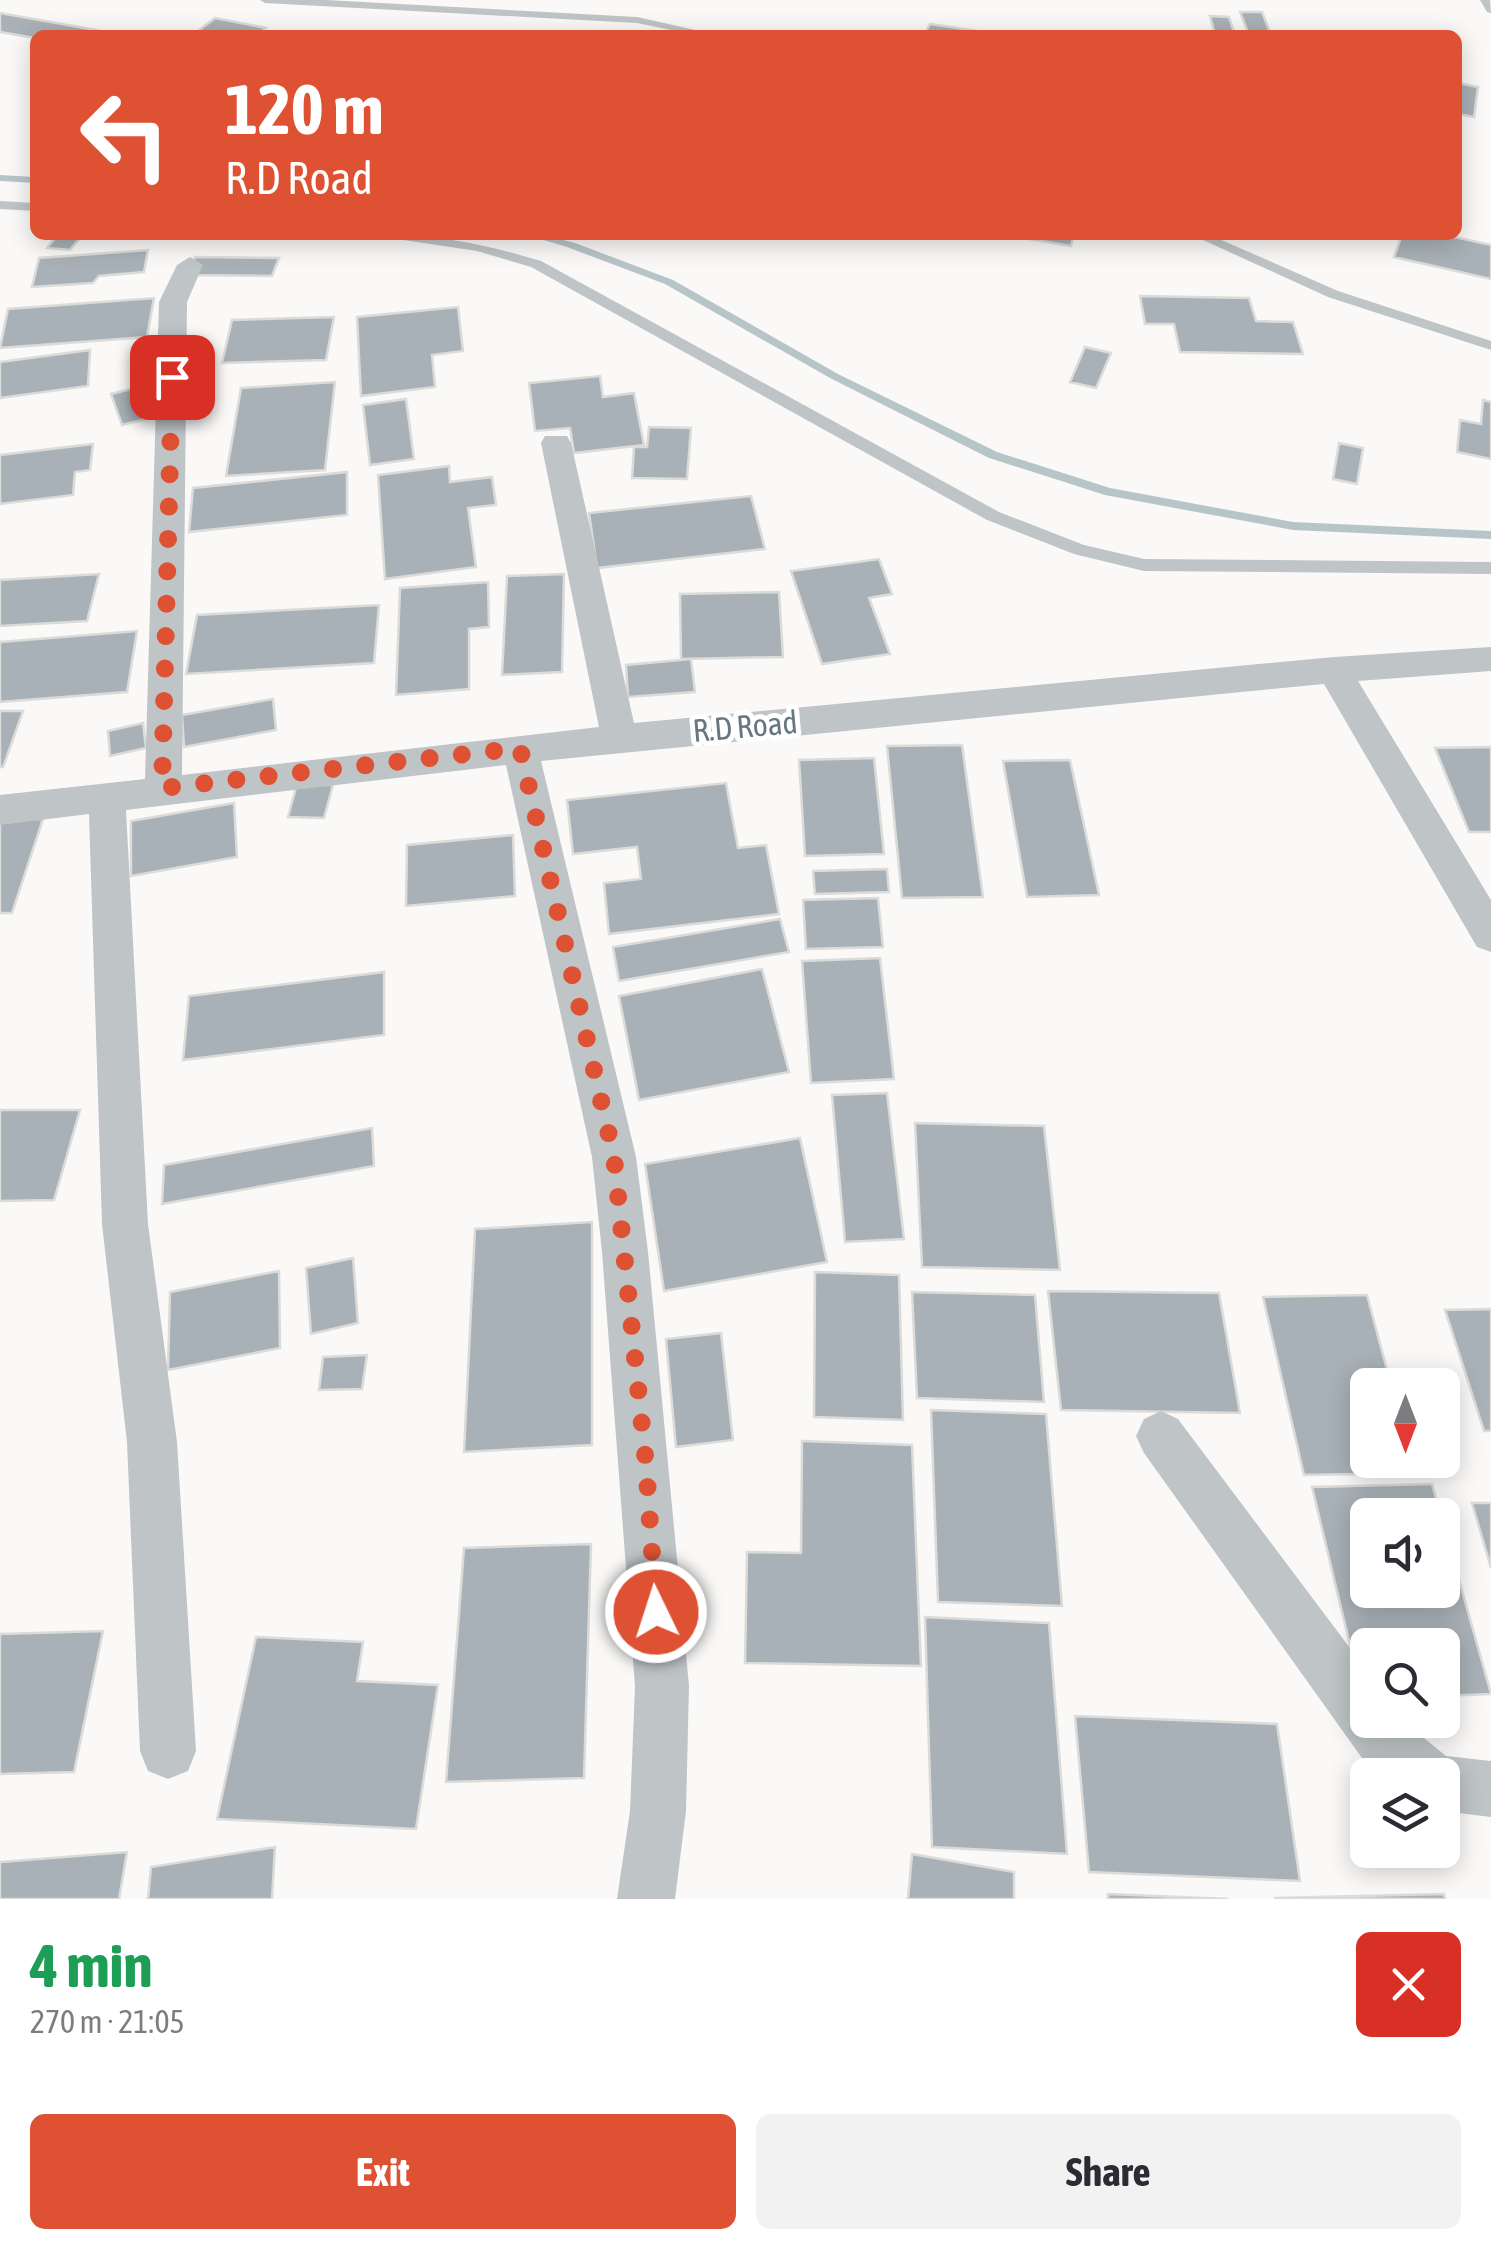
<!DOCTYPE html>
<meta charset="utf-8">
<style>
body{margin:0;font-family:"Asap Condensed",sans-serif;background:#f2f2f3;color:#2b2b33;height:100vh;display:flex;flex-direction:column;font-size:38px;white-space:nowrap}
*{box-sizing:border-box;margin:0}
p{font-size:32px;color:#7c7c81}
.icon{flex:none;width:55px;height:55px;fill:none;stroke:currentColor;stroke-width:2;stroke-linecap:round;stroke-linejoin:round}
.map{position:relative;height:1899px;overflow:hidden}
.details{display:flex;flex-direction:column;background:#fff;flex:1}
.details>*{flex:none}
.hud{position:absolute;left:30px;top:30px;width:1432px;height:210px;border-radius:15px;box-shadow:0 5px 25px #0003;background:#de5233;color:#fff;overflow:hidden}
.needle{width:65px;rotate:180deg}
.buttons{position:absolute;left:1350px;top:1368px;display:grid;gap:20px}
.buttons a{display:grid;place-items:center;width:110px;height:110px;border-radius:15px;background:#fff;box-shadow:0 5px 25px #0003;font-size:50px}
.pin{position:absolute;display:grid;place-items:center;width:85px;height:85px;color:#fff;margin:-42px;border-radius:20px;box-shadow:0 5px 15px #0006}
.me{position:absolute;width:110px;margin:-55px;rotate:356deg;stroke-linejoin:round;filter:drop-shadow(0 0 8px #0008)}
.turn{display:flex;align-items:center;gap:35px;height:210px;padding:0 30px;font-size:45px}
.turn .icon{width:130px;height:130px;stroke-width:2.5}
.turn b{display:block;font-size:70px;line-height:85px}
.round{display:grid;place-items:center;flex:none;width:105px;height:105px;border-radius:15px;background:#f2f2f3}
.head{display:flex;align-items:center;justify-content:space-between;height:170px;padding:0 30px}
h1{font-size:60px;font-weight:700;line-height:75px;color:#1e9e55}
.primary-button{display:flex;gap:20px;margin-top:auto;padding:20px 30px}
.primary-button a{flex:1;height:115px;border-radius:15px;background:#de5233;color:#fff;font-size:40px;font-weight:700;line-height:115px;text-align:center}
.primary-button a+a{background:#f2f2f3;color:#2b2b33}
.map>svg:first-child{display:block}
.lines{fill:none;stroke-linecap:round;stroke-linejoin:round}
.stream{fill:#b8c5c8;fill-rule:evenodd}
.building{fill:#a8b1b7;stroke:#dbdbda;stroke-width:2.5}
.lane{fill:#bfc4c7;fill-rule:evenodd}
.street{fill:#bfc4c7;fill-rule:evenodd}
.route{stroke:#de5233;stroke-width:18;stroke-dasharray:0 32.4}
.labels{text-anchor:middle;dominant-baseline:central;stroke-width:10;stroke-linejoin:round;paint-order:stroke}
.street-label{font-size:32px;fill:#667781;stroke:#fff}
</style>
<div class="map">
<svg width="1491" height="1899" viewBox="0 0 1491 1899">
<rect width="100%" height="100%" fill="#faf9f8"/>
<g class="lines">
<path class="stream" d="M0 175 35 177V183L0 181Z
M527 235H544L575 243 673 280 838 374 997 452 1110 488 1293 522 1491 531V539L1293 530 1105 495 989 458 830 378 665 284 567 247Z"/>
</g>
<path class="building" d="M1240 12H1262L1271 35H1249Z
M0 13 101 31 96 35H35V38L0 32Z
M1210 16 1229 17 1235 35H1215Z
M215 18 266 28 257 35H193Z
M930 24 1005 35H924Z
M1458 83 1478 87 1474 117 1458 114Z
M1006 235H1074L1071 246Z
M1402 235H1446L1491 245V279L1394 257Z
M56 237 79 239 70 250 47 248Z
M148 250 144 272 99 276 93 283 32 287 39 258Z
M195 257 279 258 272 276 187 275Z
M1140 296 1249 298 1256 321 1293 322 1303 354 1180 352 1174 324H1145Z
M154 298 147 337 0 348 8 309Z
M458 307 463 351 432 355 435 387 361 396 357 317Z
M334 317 326 360 222 363 232 320Z
M1085 347 1111 353 1096 388 1070 382Z
M90 350 88 386 0 398V362Z
M600 376 603 397 634 393 644 445 574 453 570 428 535 431 529 383Z
M335 382 325 470 226 476 241 388Z
M143 386 153 417 122 425 111 394Z
M406 399 414 459 370 465 363 405Z
M1483 400 1491 402V459L1457 452 1460 420 1481 424Z
M649 427 691 428 687 479 632 478 634 447H647Z
M1339 443 1363 448 1357 484 1333 479Z
M93 444 90 470 75 472 73 495 0 504V455Z
M449 466 450 482 492 477 496 505 468 508 476 567 385 579 378 475Z
M347 472V515L189 532 193 488Z
M751 496 765 549 597 568 589 513Z
M879 559 892 594 869 598 890 654 822 664 791 571Z
M99 574 87 621 0 626V580Z
M564 574 562 672 502 675 507 576Z
M488 582 489 627 469 629V689L396 695 400 588Z
M779 592 783 657 681 659 680 594Z
M379 605 374 663 186 674 197 615Z
M137 631 127 692 0 702V642Z
M691 659 695 692 628 697 626 665Z
M273 699 276 730 184 747 182 715Z
M0 711H23L3 767H0Z
M143 723 146 748 110 756 108 731Z
M962 745 983 897 902 898 887 746Z
M1491 747V832H1469L1435 748Z
M874 758 884 854 805 856 799 760Z
M1070 760 1099 895 1027 897 1003 761Z
M726 783 738 848 766 845 779 914 609 934 604 883 641 879 637 847 573 854 567 800Z
M297 784 333 785 324 818 288 817Z
M234 803 237 857 131 876V821Z
M0 819H43L12 913H0Z
M513 835 515 896 406 906 407 845Z
M887 869 889 892 815 894 813 871Z
M878 898 883 947 806 949 803 900Z
M780 919 789 952 619 981 613 947Z
M880 958 894 1079 811 1083 802 961Z
M762 969 789 1072 639 1100 619 996Z
M384 972V1035L183 1060 189 996Z
M887 1093 904 1239 845 1242 832 1095Z
M0 1110H80L54 1200 0 1201Z
M915 1123 1044 1126 1060 1270 922 1267Z
M372 1128 374 1166 162 1204 164 1165Z
M800 1138 827 1262 664 1291 645 1164Z
M592 1222V1445L464 1452 475 1229Z
M353 1258 358 1323 311 1334 306 1268Z
M279 1271 280 1348 168 1370 170 1292Z
M815 1272 899 1275 903 1420 814 1417Z
M1048 1291 1219 1293 1240 1413 1061 1410Z
M912 1292 1035 1295 1044 1402 917 1398Z
M1367 1295 1391 1385H1368V1460H1412L1415 1473 1304 1475 1263 1297Z
M1491 1309V1431H1484L1445 1310Z
M721 1333 733 1440 676 1447 666 1339Z
M367 1355 362 1389 319 1390 323 1357Z
M931 1410 1046 1414 1062 1606 938 1602Z
M802 1441 912 1445 921 1666 745 1663 747 1552 801 1553Z
M1432 1484 1441 1515H1368V1590H1442V1519L1491 1694 1442 1696V1645H1368V1699H1363L1312 1487Z
M1472 1503H1491V1568Z
M591 1544 584 1778 446 1782 464 1548Z
M925 1617 1049 1623 1067 1854 932 1847Z
M103 1631 74 1772 0 1774V1634Z
M256 1637 363 1642 357 1681 438 1685 416 1829 217 1819Z
M1075 1716 1277 1724 1300 1881 1089 1872Z
M275 1847 272 1899H148L151 1867Z
M127 1852 119 1899H0V1862Z
M912 1854 1014 1872V1899H908Z
M1108 1894 1228 1899H1108Z
M1444 1894 1445 1899 1274 1898Z"/>
<g class="lines">
<path class="lane" d="M260 0H326L637 17 718 35H695L637 23 265 3Z
M1480 0H1490L1491 13 1487 12Z
M0 201 35 203V211L0 209Z
M390 235C443 235 490 246 541 261L999 512 1084 545 1144 559 1491 562V574L1144 571 1074 554 987 520 531 267 477 251 397 239Z
M1192 235H1210L1338 291 1491 341V350L1328 297Z"/>
<path class="street" d="M190 257 203 265 187 302 182 775 599 727 541 443 545 436H567L571 443 634 723 1334 657 1491 647V671L1358 681 1491 900V952L1477 947 1324 684 541 761 636 1157 648 1252 689 1686 686 1811 675 1899H617L630 1811 635 1686 602 1252 592 1157 506 765 126 810 148 1224 177 1442 196 1751 188 1771 168 1779 148 1771 140 1751 127 1442 102 1224 89 814 0 825V795L145 779 159 302 177 265Z
M1161 1411 1178 1419 1368 1672V1720H1402L1446 1756 1491 1761V1817L1442 1811V1775H1381L1367 1765 1144 1453 1136 1436 1144 1419Z"/>
</g>
<g class="lines">
<path class="route" d="M172 377 162 788 520 748 614 1157 646 1464 656 1612"/>
</g>
<g class="labels">
<g class="street-label">
<text transform="translate(745 726) rotate(-5)">R.D Road</text>
</g>
</g>
</svg>
<div class="buttons">
<a><svg class="needle" viewBox="-14 -14 28 28"><path d="M0-13l5 13h-10z" fill="#e53935"/><path d="M0 13l5-13h-10z" fill="#7c7c81"/></svg></a>
<a><svg class="icon" aria-label="sound" viewBox="0 0 24 24"><path d="M4 9h4l5-4v14l-5-4H4zM17 9q2 3 0 6"/></svg></a>
<a><svg class="icon" aria-label="search" viewBox="0 0 24 24"><circle cx="10" cy="10" r="6"/><path d="M15 15l6 6"/></svg></a>
<a><svg class="icon" aria-label="layers" viewBox="0 0 24 24"><path d="M12 4l9 5-9 5-9-5zM3 14l9 5 9-5"/></svg></a>
</div>
<div class="pin" style="left:172px;top:377px;background:#d93025"><svg class="icon" aria-label="arrive" viewBox="0 0 24 24"><path d="M6 21V4h12l-3 4 3 4H6"/></svg></div>
<svg class="me" style="left:656px;top:1612px" viewBox="-20 -20 40 40"><circle r="17" fill="#de5233" stroke="#fff" stroke-width="3"/><path d="M0-11L8 9 0 5-8 9z" fill="#fff"/></svg>
<div class="hud">
<div class="turn"><svg class="icon" aria-label="left" viewBox="0 0 24 24"><path d="M17 20v-9H6M10 6l-5 5 5 5"/></svg><div><b>120 m</b>R.D Road</div></div>
</div>
</div>
<section class="details">
<div class="head"><div><h1>4 min</h1><p>270 m · 21:05</p></div><a class="round" style="background:#d93025;color:#fff"><svg class="icon" aria-label="close" viewBox="0 0 24 24"><path d="M6 6l12 12M18 6L6 18"/></svg></a></div>
<div class="primary-button"><a>Exit</a><a>Share</a></div>
</section>
